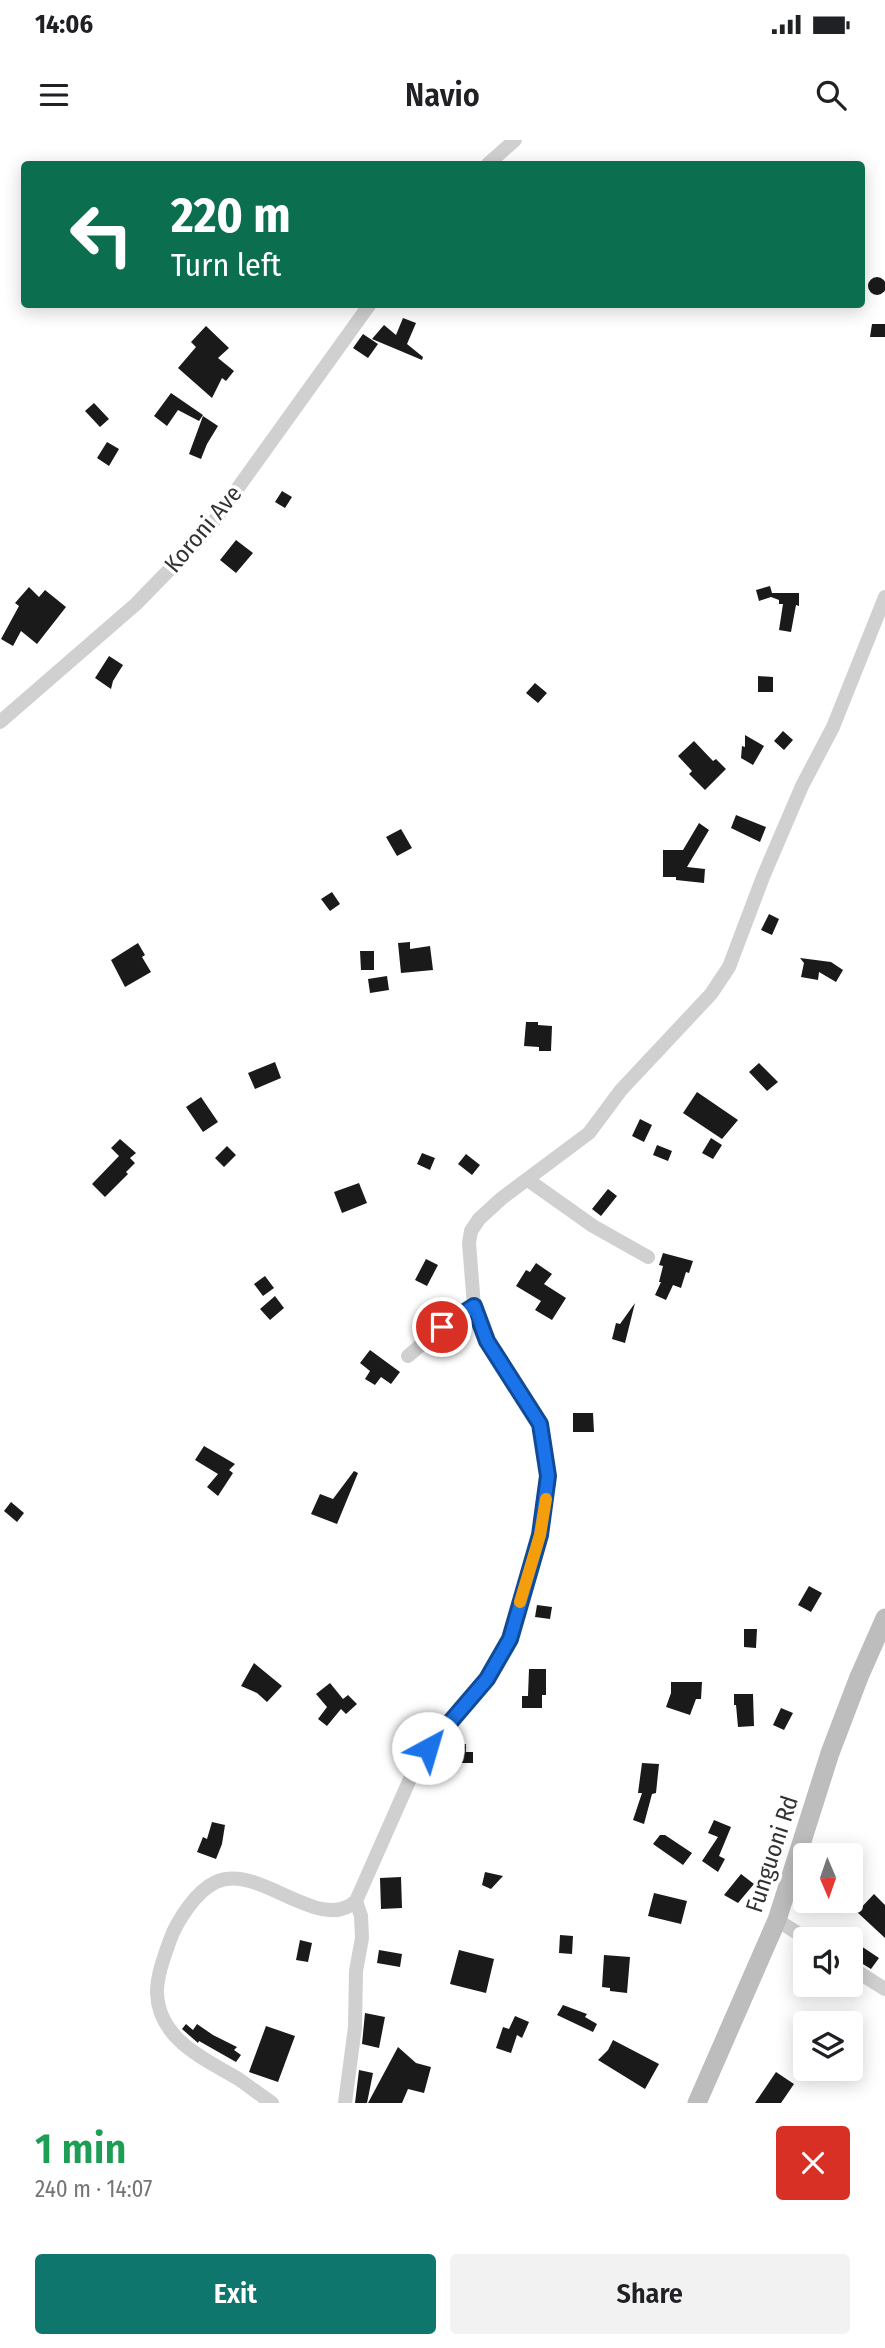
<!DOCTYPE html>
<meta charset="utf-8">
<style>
body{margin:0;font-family:"Fira Sans Condensed",sans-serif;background:#f2f2f2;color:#202124;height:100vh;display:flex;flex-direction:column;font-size:26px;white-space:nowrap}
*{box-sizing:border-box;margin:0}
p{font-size:23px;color:#757577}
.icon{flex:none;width:38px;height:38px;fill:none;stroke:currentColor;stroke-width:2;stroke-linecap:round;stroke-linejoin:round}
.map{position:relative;height:1963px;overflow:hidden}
.details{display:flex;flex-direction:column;background:#fff;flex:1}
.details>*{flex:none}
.hud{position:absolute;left:21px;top:21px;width:844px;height:147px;border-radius:7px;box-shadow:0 4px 18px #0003;background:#0b6e4f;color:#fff;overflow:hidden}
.needle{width:46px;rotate:178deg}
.controls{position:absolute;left:793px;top:1703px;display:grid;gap:14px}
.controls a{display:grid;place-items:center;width:70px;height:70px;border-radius:7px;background:#fff;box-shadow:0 4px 18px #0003;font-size:35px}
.pin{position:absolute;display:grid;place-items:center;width:60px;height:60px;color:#fff;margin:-30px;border:4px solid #fff;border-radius:50%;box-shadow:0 2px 7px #0007}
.me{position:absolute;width:77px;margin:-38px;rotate:39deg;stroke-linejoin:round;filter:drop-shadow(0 0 5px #0008)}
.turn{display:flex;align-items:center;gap:24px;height:147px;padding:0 35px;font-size:32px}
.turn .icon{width:91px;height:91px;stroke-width:2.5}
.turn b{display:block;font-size:49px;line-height:60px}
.round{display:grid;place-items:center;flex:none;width:74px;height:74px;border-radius:7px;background:#f2f2f2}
.headline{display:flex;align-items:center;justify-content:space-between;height:119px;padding:0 35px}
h1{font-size:42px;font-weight:600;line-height:52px;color:#1e9e55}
.cta{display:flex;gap:14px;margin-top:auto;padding:14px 35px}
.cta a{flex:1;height:80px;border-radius:7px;background:#0f766e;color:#fff;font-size:28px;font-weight:600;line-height:80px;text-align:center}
.cta a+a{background:#f2f2f2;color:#202124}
.status{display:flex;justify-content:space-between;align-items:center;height:49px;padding:0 35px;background:#fff;direction:ltr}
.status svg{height:19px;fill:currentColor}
header{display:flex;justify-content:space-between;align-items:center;height:91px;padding:0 35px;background:#fff;font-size:32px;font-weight:600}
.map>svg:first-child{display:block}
.building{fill:#1a1a1a}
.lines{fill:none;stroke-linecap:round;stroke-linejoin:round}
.street{stroke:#d0d0d0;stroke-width:14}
.secondary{stroke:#bdbdbd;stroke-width:19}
.route-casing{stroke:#114b97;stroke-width:18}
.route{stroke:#1a73e8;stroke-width:12}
.slow{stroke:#f59e0b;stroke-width:12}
.labels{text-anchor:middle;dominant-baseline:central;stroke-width:7;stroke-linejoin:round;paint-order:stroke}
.street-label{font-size:24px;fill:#333;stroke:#fff}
</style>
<div class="status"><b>14:06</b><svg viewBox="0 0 49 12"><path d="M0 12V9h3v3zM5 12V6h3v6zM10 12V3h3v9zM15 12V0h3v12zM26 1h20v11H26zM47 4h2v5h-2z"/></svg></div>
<header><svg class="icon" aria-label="menu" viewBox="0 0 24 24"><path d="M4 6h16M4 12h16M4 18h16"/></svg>Navio<svg class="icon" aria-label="search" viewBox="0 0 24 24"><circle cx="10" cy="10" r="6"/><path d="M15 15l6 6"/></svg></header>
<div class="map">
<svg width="885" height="1963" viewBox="0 0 885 1963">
<rect width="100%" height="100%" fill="#fff"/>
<path class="building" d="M868 146a9 9 0 1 1 18 0a9 9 0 1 1-18 0Z
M403 178 416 183 407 204 423 217 422 220 372 199 384 185 396 195Z
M872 184H885V197H870Z
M206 186 229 208 218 218 234 231 226 241 222 238 212 258 178 228 196 207 191 202Z
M363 194 378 204 368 218 353 208Z
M171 253 203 275 199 281 178 270 167 286 154 276Z
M94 263 109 279 100 287 85 271Z
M203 276 218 286 207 304 201 319 189 314Z
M107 302 119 309 109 326 97 318Z
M282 351 292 357 285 368 275 362Z
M236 400 253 413 236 433 220 420Z
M770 446 772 453H799V466L796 465 791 492 779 490 783 464H779V460L771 457 759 461 756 450Z
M29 447 39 457 45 450 66 467 37 504 21 491 13 506 1 499 19 466 15 463Z
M109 516 123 525 113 541 111 549 95 538Z
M758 536 773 537V552H758Z
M535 543 547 553 538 563 526 553Z
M783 591 793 600 784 610 774 601Z
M745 595 764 606 753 625 741 618 742 606 745 607Z
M694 601 713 621 716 619 726 629 705 650 689 634 692 631 678 616Z
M736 675 766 687 760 702 731 688Z
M699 683 709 690 687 727 705 729 704 743 676 740V737H663V710H683Z
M401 689 412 708 397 716 386 697Z
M332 752 340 764 330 771 321 759Z
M769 774 779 779 772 795 761 790Z
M410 802V809L430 806 433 830 401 833 398 803Z
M138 803 145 815 142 817 151 832 125 847 111 820Z
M360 811H374V830H361Z
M800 818 831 822 843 830 836 842 819 832 818 840 801 837 804 823Z
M387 836 389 850 370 853 368 839Z
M526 882H538V885L552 886 551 911H539V907L524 906Z
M275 922 281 938 255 949 248 933Z
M759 923 778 942 767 951 749 932Z
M697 952 738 980 722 999 683 973Z
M201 957 218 982 203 992 186 967Z
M640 979 652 985 644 1002 632 996Z
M711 998 722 1005 713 1019 702 1013Z
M120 999 136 1013 130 1018 135 1023 126 1032 128 1034 105 1057 92 1044 119 1016 111 1008Z
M657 1005 672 1011 668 1021 653 1015Z
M227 1006 236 1015 224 1027 215 1018Z
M422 1013 435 1018 430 1030 417 1024Z
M466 1014 480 1025 472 1035 458 1024Z
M359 1043 367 1063 342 1073 334 1052Z
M608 1049 617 1056 601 1076 592 1069Z
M663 1113 693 1121 689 1133 686 1132 681 1148 673 1145 666 1160 655 1155 661 1142H659L663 1126 659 1125Z
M426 1119 438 1125 427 1146 415 1140Z
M536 1123 552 1134 544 1144 566 1158 552 1180 535 1170 541 1161 516 1146 526 1130 530 1132Z
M265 1136 274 1148 263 1156 254 1144Z
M275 1156 284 1168 270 1180 260 1169Z
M635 1163 625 1203 612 1199 616 1183 620 1184Z
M370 1210 400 1232 391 1244 381 1237 375 1245 365 1239 370 1231 360 1223Z
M573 1273H593L594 1292H573Z
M204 1306 235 1324 229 1330 233 1333 218 1356 207 1347 218 1334 195 1320Z
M354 1331 358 1333 337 1384 311 1374 320 1354 333 1359Z
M11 1362 24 1373 17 1382 4 1371Z
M809 1446 822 1453 811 1472 798 1465Z
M537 1465 552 1467 550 1479 535 1477Z
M744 1489H757L756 1508 744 1507Z
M254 1523 282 1546 267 1562 257 1553 241 1546Z
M529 1529H546V1555H542V1568H522V1556H528Z
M671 1542H702L701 1559H696L690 1575 666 1567 671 1553Z
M330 1543 343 1559 348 1555 357 1564 346 1574 341 1569 327 1586 318 1579 327 1567 316 1554Z
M734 1554H753L754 1586 738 1587 736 1565H734Z
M781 1568 793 1573 784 1590 773 1585Z
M449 1604H466V1612H473V1623H445V1612H449Z
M642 1623 659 1624 656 1653 652 1654 644 1684 633 1680 642 1653H638Z
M714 1680 731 1687 719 1716 725 1719 718 1732 702 1721 718 1697 708 1693Z
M212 1682 225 1685 222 1704 216 1719 197 1712 203 1697 207 1699Z
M660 1695H665L692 1713 683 1725 653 1704Z
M485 1732 503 1736 491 1749 482 1745Z
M741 1734 754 1744 738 1763 724 1755Z
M401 1737 402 1768 381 1769 380 1738Z
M654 1753 687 1761 681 1784 648 1776Z
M874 1754 885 1765V1798L857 1772Z
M560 1795 573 1796 572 1814 559 1813Z
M300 1800 312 1803 308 1822 296 1820Z
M861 1806 879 1818 871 1829 853 1818Z
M379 1810 402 1814 400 1827 377 1823Z
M459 1810 494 1819 486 1853 450 1844Z
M604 1815 630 1817 627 1853 610 1851V1848L602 1847Z
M563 1865 587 1874 585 1877 597 1884 593 1892 557 1875Z
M365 1873 385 1877 379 1908 362 1904Z
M515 1876 529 1882 522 1898 517 1895 511 1913 496 1908 503 1887 509 1889Z
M186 1884 193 1890 197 1884 213 1895 237 1907 234 1910 241 1915 236 1922 199 1901 198 1903 182 1889Z
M266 1886 295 1896 278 1942 249 1932Z
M613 1900 659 1924 645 1949 598 1920 608 1910Z
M398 1907 416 1923 431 1927 424 1953 408 1949 402 1963H368Z
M359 1930 373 1933 367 1963H355Z
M776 1932 794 1944 781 1963H755Z"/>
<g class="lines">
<path class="street" d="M488 24 515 0
M0 582 136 464 207 391 370 164
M528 1040 593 1086 648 1117
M408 1216 442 1187 474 1166
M777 1780 807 1799
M850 1827 885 1849
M272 1963C260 1955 249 1946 237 1938 203 1918 158 1899 157 1852 157 1835 164 1817 170 1800 177 1781 196 1751 216 1742 259 1722 319 1795 356 1761L414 1630 457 1572 487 1539 510 1499 544 1374 548 1336 540 1284 507 1234 480 1186 474 1166 469 1103 471 1091 479 1079 502 1058 589 993 621 950 711 854 729 827 763 737 802 646 833 587 885 457
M345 1963 355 1887 356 1831 362 1798 361 1776 356 1761"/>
<path class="secondary" d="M697 1963 777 1780 830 1613 859 1537 885 1478"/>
</g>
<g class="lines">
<defs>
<path id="route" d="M428 1608 487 1539 510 1499 540 1395 548 1336 540 1284 487 1201 474 1166 442 1187"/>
</defs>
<use href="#route" class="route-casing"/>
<use href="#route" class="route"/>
<path class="slow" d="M520 1462 540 1395 546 1359"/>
</g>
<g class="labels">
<g class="street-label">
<text transform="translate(203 389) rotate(-50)">Koroni Ave</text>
<text transform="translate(772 1714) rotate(-72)">Funguoni Rd</text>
</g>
</g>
</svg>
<div class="controls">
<a><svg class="needle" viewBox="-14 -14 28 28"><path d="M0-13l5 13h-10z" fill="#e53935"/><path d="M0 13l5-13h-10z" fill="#757577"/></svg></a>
<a><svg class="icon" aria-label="sound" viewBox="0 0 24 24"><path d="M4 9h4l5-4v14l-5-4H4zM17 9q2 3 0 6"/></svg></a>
<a><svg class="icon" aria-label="layers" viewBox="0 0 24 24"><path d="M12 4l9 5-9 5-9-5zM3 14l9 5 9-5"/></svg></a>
</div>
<div class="pin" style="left:442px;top:1187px;background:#d93025"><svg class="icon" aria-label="arrive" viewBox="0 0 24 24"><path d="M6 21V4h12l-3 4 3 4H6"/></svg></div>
<svg class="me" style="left:428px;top:1608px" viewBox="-20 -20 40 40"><circle r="19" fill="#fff"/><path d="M0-13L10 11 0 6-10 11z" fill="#1a73e8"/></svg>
<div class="hud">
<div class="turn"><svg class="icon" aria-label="left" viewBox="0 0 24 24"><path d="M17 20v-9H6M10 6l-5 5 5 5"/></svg><div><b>220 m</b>Turn left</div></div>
</div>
</div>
<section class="details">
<div class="headline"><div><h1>1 min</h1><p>240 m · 14:07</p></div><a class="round" style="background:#d93025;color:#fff"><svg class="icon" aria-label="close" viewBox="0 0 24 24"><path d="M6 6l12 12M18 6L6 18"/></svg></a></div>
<div class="cta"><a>Exit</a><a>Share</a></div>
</section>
